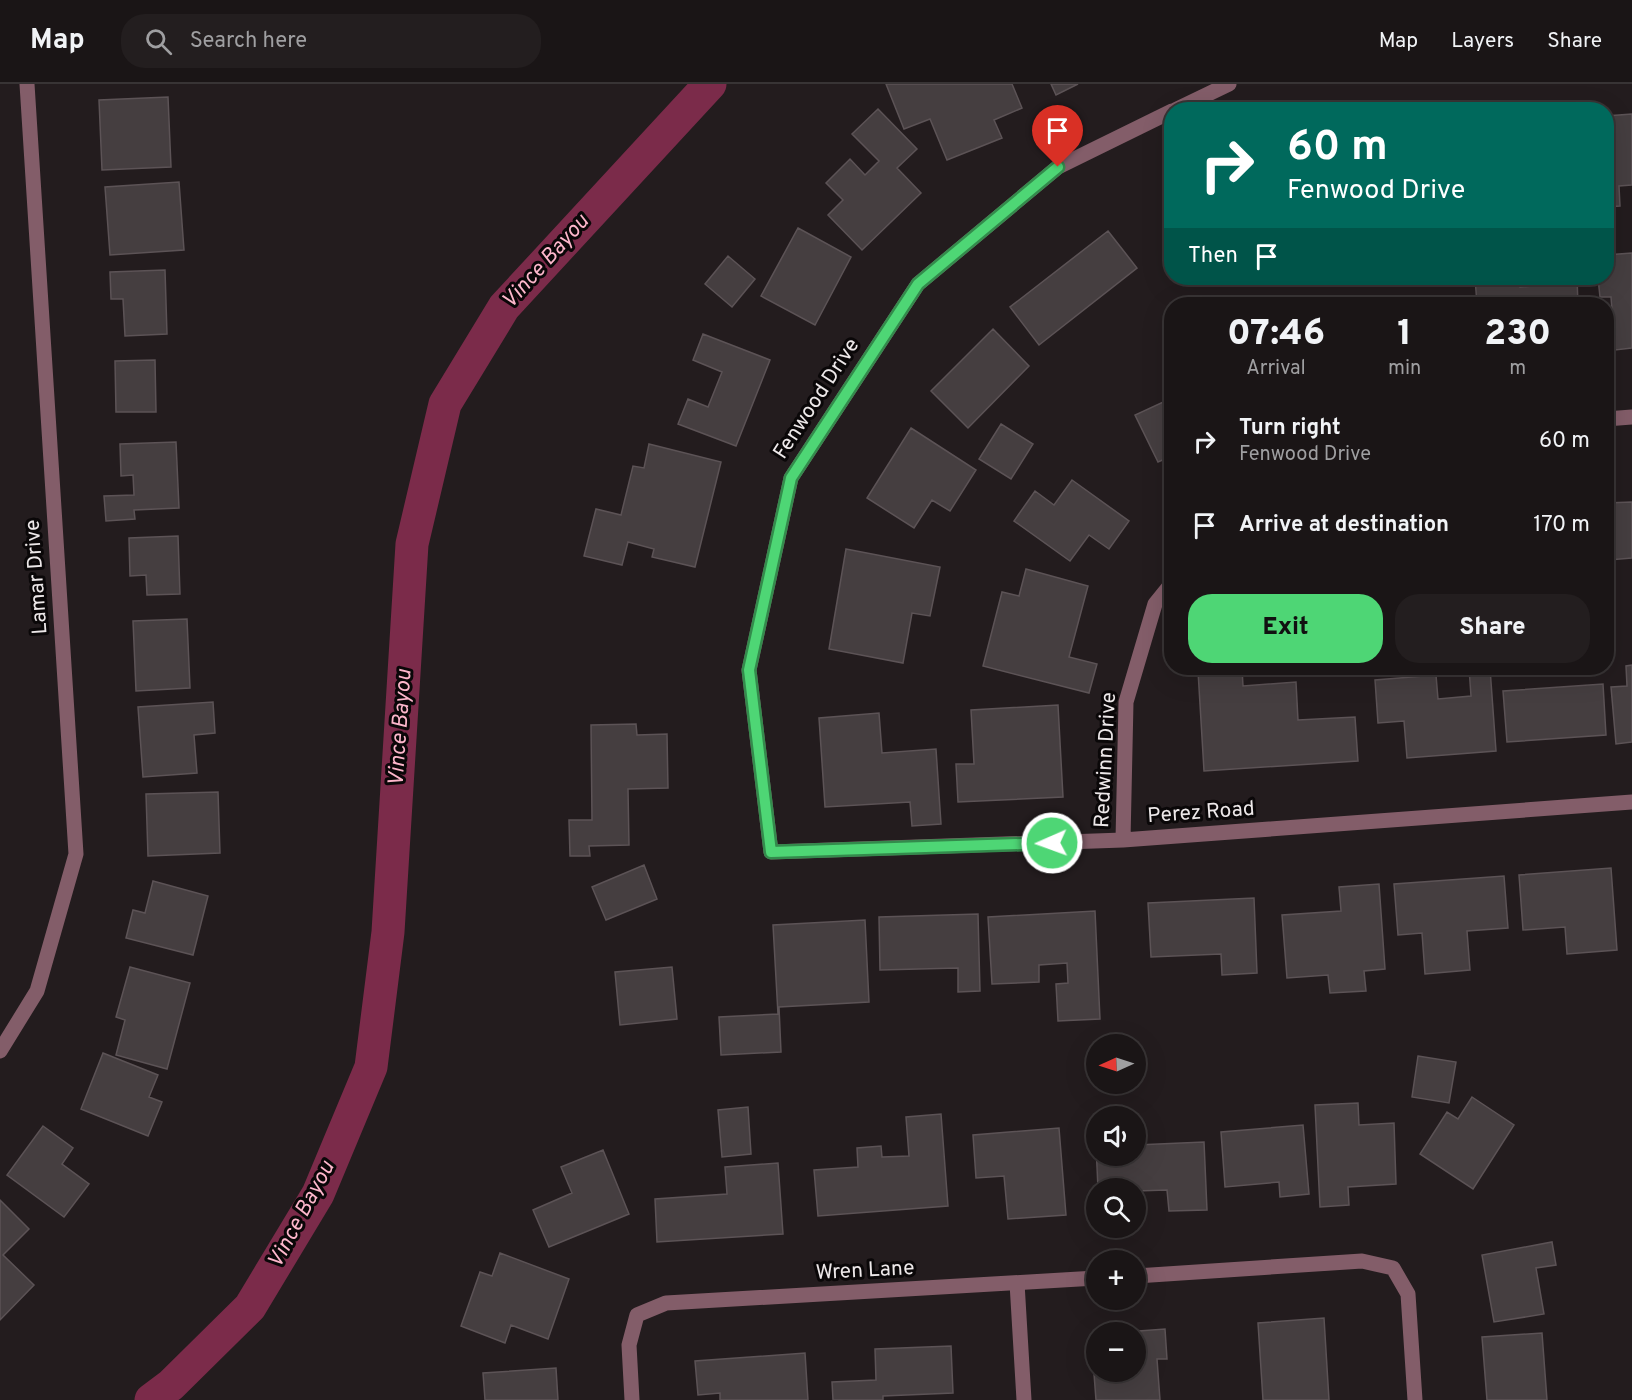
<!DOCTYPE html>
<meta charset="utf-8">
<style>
body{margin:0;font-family:Overpass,sans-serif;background:#231e1f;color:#f1f3f6;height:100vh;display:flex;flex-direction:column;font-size:22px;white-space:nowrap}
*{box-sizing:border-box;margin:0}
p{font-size:20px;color:#9f9fa1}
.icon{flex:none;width:33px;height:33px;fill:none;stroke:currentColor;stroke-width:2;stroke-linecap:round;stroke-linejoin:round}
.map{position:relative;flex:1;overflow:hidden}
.side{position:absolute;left:1164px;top:213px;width:450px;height:378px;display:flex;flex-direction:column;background:#1a1516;border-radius:24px;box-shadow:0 6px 24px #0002,0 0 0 2px #383435}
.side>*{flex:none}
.hud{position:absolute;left:1164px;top:18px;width:450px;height:183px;border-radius:24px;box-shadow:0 6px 24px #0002,0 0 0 2px #383435;background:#00695c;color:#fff;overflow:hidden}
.needle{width:39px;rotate:267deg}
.buttons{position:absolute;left:1086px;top:950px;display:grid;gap:12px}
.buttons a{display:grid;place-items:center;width:60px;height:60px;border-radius:50%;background:#1a1516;box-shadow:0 6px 24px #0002,0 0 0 2px #383435;font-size:30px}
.pin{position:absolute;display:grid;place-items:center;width:51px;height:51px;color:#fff;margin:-62px -26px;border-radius:50% 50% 50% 0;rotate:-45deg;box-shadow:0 0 6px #0007}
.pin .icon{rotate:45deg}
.me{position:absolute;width:66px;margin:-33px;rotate:268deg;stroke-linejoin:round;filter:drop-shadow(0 0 4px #0008)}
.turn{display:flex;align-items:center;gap:21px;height:126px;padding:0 24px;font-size:27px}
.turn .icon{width:78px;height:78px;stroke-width:2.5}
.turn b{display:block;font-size:42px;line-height:51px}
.then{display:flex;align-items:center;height:57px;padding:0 24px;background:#0003;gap:12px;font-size:22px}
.eta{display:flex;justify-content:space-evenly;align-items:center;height:102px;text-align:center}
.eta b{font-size:36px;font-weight:800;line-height:42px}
.button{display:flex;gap:12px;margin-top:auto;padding:12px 24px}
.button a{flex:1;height:69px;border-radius:24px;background:#4ed675;color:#111;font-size:24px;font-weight:800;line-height:69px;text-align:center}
.button a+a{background:#231e1f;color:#f1f3f6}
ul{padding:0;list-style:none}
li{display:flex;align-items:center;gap:18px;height:84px;padding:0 24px}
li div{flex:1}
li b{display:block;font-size:22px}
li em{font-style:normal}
header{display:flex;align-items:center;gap:36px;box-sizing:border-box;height:84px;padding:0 30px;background:#1a1516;border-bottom:2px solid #383435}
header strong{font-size:28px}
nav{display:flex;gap:33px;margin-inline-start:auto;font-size:21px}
.search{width:420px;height:54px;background:#231e1f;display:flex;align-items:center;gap:15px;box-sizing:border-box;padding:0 21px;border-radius:24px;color:#9f9fa1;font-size:22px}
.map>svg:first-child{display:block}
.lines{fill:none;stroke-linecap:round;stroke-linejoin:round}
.canal{stroke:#7b2b4a;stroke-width:33}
.building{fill:#453e40;stroke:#5c5356;stroke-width:1.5}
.street{stroke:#835d69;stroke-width:15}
.route-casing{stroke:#338b4c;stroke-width:15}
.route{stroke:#4ed675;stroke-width:10}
.labels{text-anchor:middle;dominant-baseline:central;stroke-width:6;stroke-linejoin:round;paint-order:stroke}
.street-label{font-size:21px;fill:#ede8e9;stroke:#0a0708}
.water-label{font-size:22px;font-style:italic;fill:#fdb6cb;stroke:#0a0708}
</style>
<header>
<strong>Map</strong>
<div class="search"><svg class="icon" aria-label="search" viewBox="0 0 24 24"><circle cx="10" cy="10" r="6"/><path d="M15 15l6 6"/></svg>Search here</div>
<nav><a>Map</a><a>Layers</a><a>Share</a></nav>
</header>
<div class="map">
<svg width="1632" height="1316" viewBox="0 0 1632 1316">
<rect width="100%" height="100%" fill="#231c1e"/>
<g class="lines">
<path class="canal" d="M151 1316 171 1301 250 1223 318 1110 371 983 388 848 412 460 445 320 504 223 710 0"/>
</g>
<path class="building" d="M886 0H1012L1022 24 994 36 1002 54 947 76 930 35 904 45Z
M1051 0H1078L1056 11Z
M168 13 171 83 102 86 99 16Z
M878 25 917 65 897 84 921 109 862 166 828 131 843 116 826 99 850 75 865 91 879 77 852 50Z
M1632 30V101L1619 102 1620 122 1606 123V32Z
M179 98 184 166 110 171 105 103Z
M798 144 851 173 815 241 761 212Z
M1108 147 1137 184 1039 261 1010 223Z
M1632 169V264L1615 266 1611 213H1600L1598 194H1606V171Z
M728 172 755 195 732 223 705 200Z
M165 186 167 250 125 252 123 215H111L110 188Z
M1475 194H1520V203L1545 201V194H1577L1578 220H1477Z
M993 245 1029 282 968 344 931 307Z
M703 250 770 276 736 362 678 340 688 315 708 323 722 288 693 276Z
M155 276 156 328H116L115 277Z
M1172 314V372L1158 378 1135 331Z
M1001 340 1033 360 1011 395 979 375Z
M911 344 976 386 950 427 932 416 914 444 867 414Z
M176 358 179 424 134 426 135 435 106 437 104 412 134 411 133 391 121 392 120 360Z
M649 360 721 378 695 483 652 473 654 465 628 458 622 481 584 472 596 425 621 431 633 382 644 384Z
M1072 396 1129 437 1109 465 1089 451 1070 477 1014 437 1035 407 1054 421Z
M1632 418V474L1609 476 1606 419Z
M178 452 180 510 147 511 146 491 130 492 129 454Z
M846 465 940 483 930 532 912 529 903 579 829 565Z
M1026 485 1088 502 1069 573 1097 580 1089 609 983 582 1002 508 1019 512Z
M187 535 190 604 136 607 133 537Z
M1632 581V658L1616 660 1611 603 1627 602 1626 582Z
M1242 584 1243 602 1296 598 1298 636 1355 633 1358 677 1204 687 1198 587Z
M1469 584H1490L1496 667 1407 674 1404 637 1378 639 1375 596 1436 591 1438 615 1471 612Z
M1603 600 1606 651 1507 658 1503 607Z
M213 618 215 649 194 651 197 689 143 693 138 623Z
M1058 621 1063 713 958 718 956 680H974L971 626Z
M879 629 882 669 936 665 941 740 912 742 910 718 825 723 819 634Z
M636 640 637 651 667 650 668 704 628 705 629 761 589 762 590 772H570L569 736H592L591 641Z
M218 708 220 769 148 772 146 710Z
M644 781 657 815 606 836 592 803Z
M1611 784 1617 866 1567 870 1565 843 1523 846 1519 791Z
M1504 792 1508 844 1467 847 1470 886 1425 890 1422 849 1398 851 1394 800Z
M153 797 208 812 193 871 126 854 133 826 145 829Z
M1379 800 1385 885 1364 887 1366 907 1330 909 1328 891 1287 894 1282 831 1341 827 1339 803Z
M1254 814 1257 889 1222 891 1221 870 1151 873 1148 819Z
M1095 827 1100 935 1058 937 1056 900 1068 899 1067 879 1039 881V898L992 900 988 833Z
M978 830 980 907 958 908V884L880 886 879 833Z
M865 836 869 918 779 923 781 968 721 971 719 933 778 930 773 841Z
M130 883 190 899 167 985 116 971 125 936 116 933Z
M672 883 677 935 620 941 615 888Z
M103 969 158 991 149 1013 162 1018 148 1052 81 1025Z
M1418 972 1456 978 1449 1019 1412 1013Z
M1472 1013 1514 1041 1473 1105 1420 1070 1447 1028 1458 1035Z
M1358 1019 1359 1041 1394 1039 1396 1100 1348 1103 1349 1121 1320 1123 1315 1021Z
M748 1023 751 1070 722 1073 718 1026Z
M941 1030 948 1122 818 1132 814 1086 858 1083 857 1064 881 1062 882 1073 909 1072 906 1033Z
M1303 1041 1309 1110 1280 1113 1279 1098 1225 1103 1221 1048Z
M43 1042 73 1064 62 1080 89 1100 64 1133 7 1091Z
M1059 1044 1066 1131 1008 1135 1004 1092 976 1094 973 1051Z
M1204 1058 1207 1126 1169 1127 1167 1106 1136 1107V1104H1098L1096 1062V1071H1136V1061Z
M603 1066 629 1130 549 1163 533 1126 572 1109 561 1083Z
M778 1079 783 1150 657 1158 655 1115 727 1110 725 1083Z
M0 1116 29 1145 3 1171 34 1201 0 1236Z
M1552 1158 1556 1181 1536 1184 1544 1230 1494 1238 1482 1171Z
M500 1169 569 1195 548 1255 511 1241 505 1259 461 1242 480 1188 492 1192Z
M1324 1234 1329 1316H1263L1258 1239Z
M1165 1245 1167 1275H1157L1160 1316H1096L1091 1250H1096V1287H1136V1248H1125Z
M1542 1249 1547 1316H1487L1482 1253Z
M951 1262 953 1309 883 1312V1316H833L832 1298 876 1296 875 1265Z
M805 1269 808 1316H720V1309L698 1311 695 1277Z
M556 1284 558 1316H485L483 1289Z"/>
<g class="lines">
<path class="street" d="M1175 26 1229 0
M1172 27 1058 83 918 200 791 394 749 586 771 768 1123 756 1632 718
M1606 335 1632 333
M1123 756 1126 618 1155 520 1172 499
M0 967 37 907 76 770 27 0
M1136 1192 1362 1177 1393 1184 1408 1210 1415 1316
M1017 1199 1024 1316
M632 1316 629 1261 637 1231 666 1219 1096 1194"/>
</g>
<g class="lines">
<defs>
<path id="route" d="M1052 759 771 768 749 586 791 394 918 200 1058 83"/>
</defs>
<use href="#route" class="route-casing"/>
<use href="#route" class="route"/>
</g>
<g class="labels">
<g class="street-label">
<text transform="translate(817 315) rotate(-57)">Fenwood Drive</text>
<text transform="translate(37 493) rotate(-94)">Lamar Drive</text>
<text transform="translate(1106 676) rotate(-87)">Redwinn Drive</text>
<text transform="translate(1201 729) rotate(-4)">Perez Road</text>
<text transform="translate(865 1187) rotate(-3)">Wren Lane</text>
</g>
<g class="water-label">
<text transform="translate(546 178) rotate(-48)">Vince Bayou</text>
<text transform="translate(401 644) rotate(-86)">Vince Bayou</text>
<text transform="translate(302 1131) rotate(-62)">Vince Bayou</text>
</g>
</g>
</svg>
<div class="buttons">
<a><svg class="needle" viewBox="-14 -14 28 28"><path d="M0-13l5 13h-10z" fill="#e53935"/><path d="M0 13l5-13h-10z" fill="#9f9fa1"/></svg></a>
<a><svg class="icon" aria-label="sound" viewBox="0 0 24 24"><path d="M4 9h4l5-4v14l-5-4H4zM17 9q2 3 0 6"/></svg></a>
<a><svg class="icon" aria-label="search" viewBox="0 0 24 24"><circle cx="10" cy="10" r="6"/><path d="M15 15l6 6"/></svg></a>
<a>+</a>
<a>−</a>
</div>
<div class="pin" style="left:1058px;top:83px;background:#d93025"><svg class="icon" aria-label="arrive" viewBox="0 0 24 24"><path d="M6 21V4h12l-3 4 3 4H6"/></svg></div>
<svg class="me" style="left:1052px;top:759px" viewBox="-20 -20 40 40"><circle r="17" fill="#4ed675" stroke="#fff" stroke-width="3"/><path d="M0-11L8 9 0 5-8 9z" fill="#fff"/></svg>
<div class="hud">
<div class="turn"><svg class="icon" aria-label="right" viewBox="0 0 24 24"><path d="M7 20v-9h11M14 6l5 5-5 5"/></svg><div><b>60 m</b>Fenwood Drive</div></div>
<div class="then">Then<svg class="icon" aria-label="arrive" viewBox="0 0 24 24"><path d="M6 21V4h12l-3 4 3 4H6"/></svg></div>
</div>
<section class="side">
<div class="eta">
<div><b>07:46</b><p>Arrival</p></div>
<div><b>1</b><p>min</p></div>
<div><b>230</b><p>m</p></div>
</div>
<ul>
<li><svg class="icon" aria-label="right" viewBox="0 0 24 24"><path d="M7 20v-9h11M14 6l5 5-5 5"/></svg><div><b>Turn right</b><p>Fenwood Drive</p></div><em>60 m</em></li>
<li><svg class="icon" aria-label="arrive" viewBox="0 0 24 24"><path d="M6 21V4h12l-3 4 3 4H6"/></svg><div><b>Arrive at destination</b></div><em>170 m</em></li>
</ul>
<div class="button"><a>Exit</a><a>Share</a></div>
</section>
</div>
